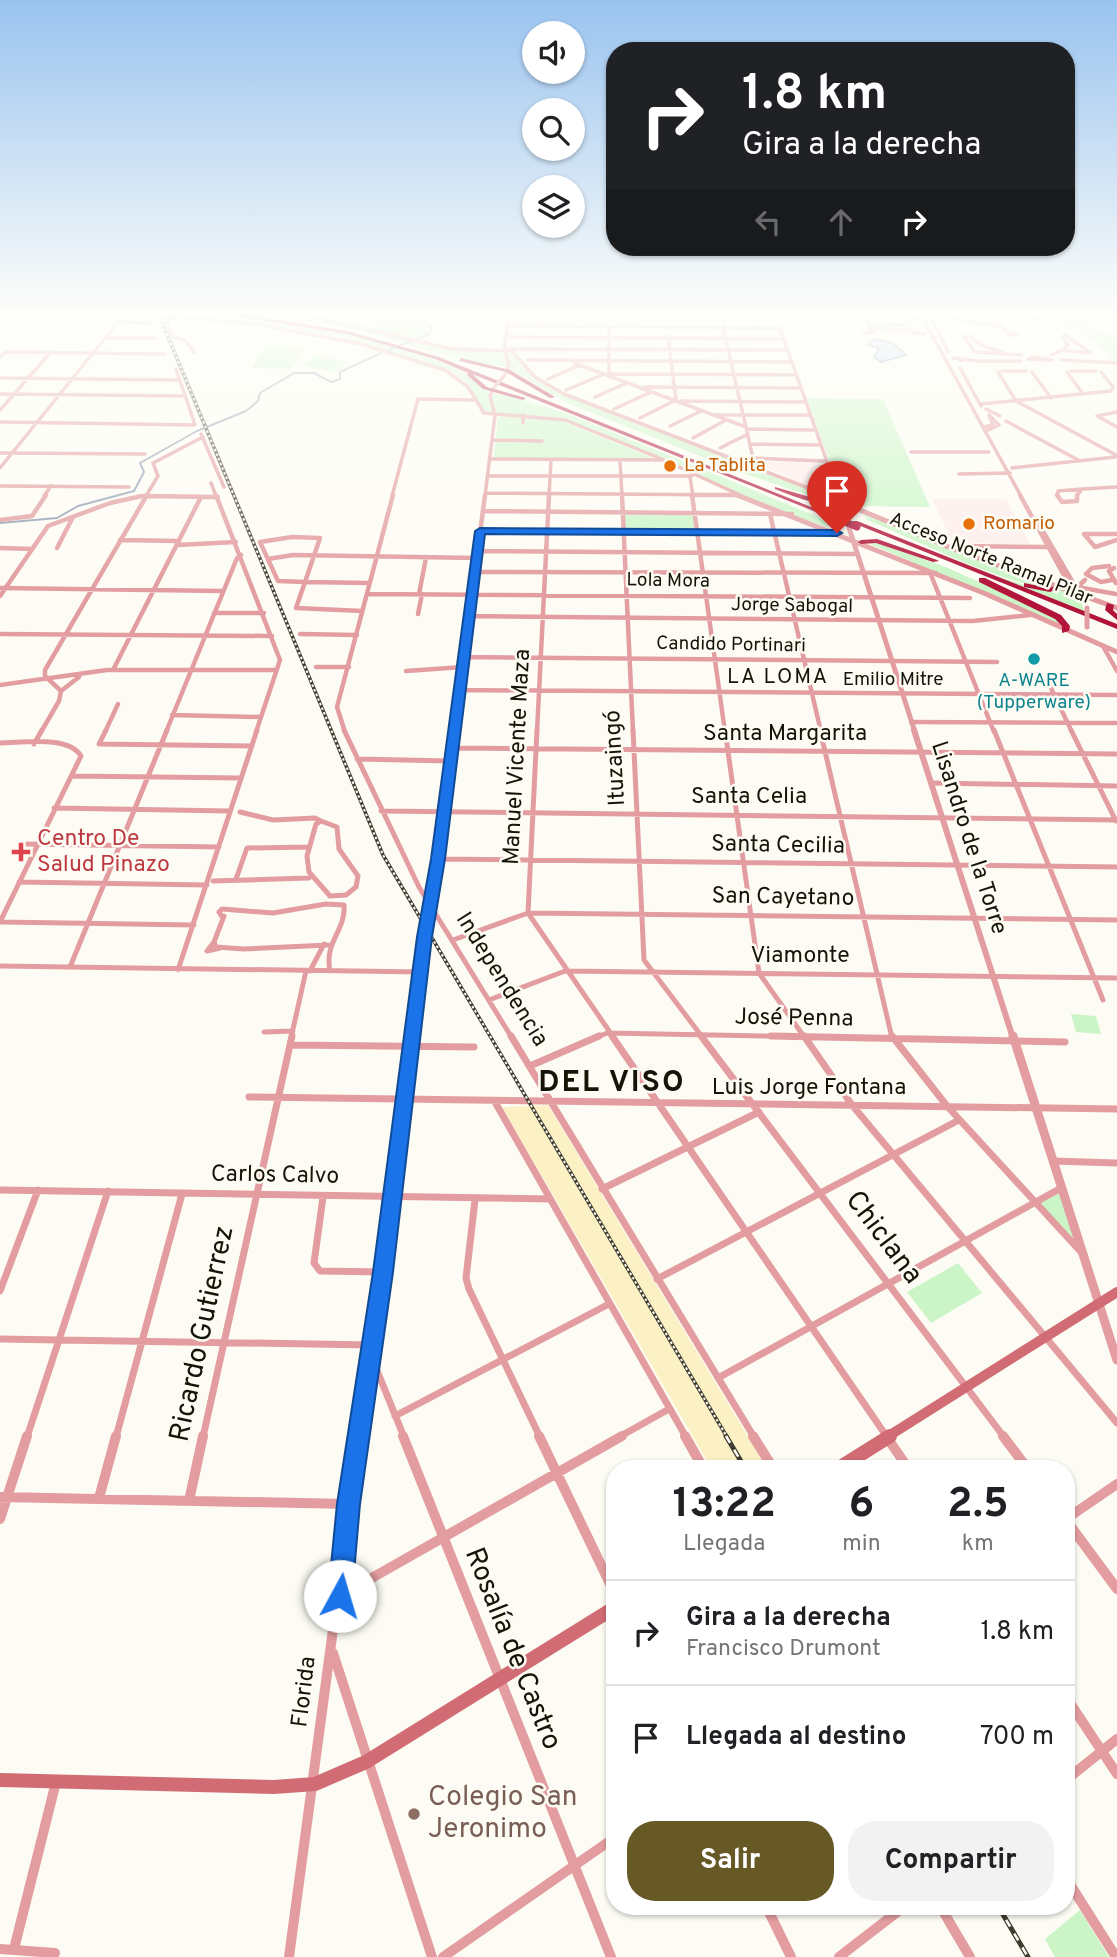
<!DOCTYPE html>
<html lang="es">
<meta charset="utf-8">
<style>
body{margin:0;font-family:Overpass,sans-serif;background:#f2f2f2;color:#202124;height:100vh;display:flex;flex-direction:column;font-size:26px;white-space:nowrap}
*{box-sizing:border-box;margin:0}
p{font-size:23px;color:#757577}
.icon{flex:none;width:38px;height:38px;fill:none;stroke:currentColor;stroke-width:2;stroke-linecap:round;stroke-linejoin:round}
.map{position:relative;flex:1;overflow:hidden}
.panel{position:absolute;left:606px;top:1460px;width:469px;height:455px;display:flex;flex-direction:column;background:#fff;border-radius:28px;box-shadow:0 2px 5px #0004}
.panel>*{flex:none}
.top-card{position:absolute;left:606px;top:42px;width:469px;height:214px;border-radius:28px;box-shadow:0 2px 5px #0004;background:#202124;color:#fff;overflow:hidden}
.fabs{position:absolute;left:522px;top:21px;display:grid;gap:14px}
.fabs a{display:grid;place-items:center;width:63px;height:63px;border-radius:50%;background:#fff;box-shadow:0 2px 5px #0004;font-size:35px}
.pin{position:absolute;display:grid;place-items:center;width:60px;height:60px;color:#fff;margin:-72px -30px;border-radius:50% 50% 50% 0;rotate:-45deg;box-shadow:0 0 7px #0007}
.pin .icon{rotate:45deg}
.me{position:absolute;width:77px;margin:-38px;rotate:6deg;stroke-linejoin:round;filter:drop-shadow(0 0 5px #0008)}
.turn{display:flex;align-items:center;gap:24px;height:147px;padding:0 21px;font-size:32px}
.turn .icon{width:91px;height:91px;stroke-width:2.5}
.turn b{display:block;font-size:49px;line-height:60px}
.lanes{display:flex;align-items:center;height:66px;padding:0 21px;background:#0003;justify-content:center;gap:35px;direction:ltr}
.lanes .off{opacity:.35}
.eta{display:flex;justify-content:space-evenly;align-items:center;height:119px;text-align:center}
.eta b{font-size:42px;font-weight:700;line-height:49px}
.button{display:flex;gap:14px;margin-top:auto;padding:14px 21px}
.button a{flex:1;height:80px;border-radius:28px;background:#675926;color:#fff;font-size:28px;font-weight:700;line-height:80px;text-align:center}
.button a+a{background:#f2f2f2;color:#202124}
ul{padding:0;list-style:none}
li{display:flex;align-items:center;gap:21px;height:105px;padding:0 21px;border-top:2px solid #e0e0e0}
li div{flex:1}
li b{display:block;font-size:26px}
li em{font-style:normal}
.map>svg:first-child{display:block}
.commercial{fill:#feedec}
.built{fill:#fcf1c4}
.green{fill:#cbf5c7}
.water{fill:#c4dafa;stroke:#909fb1;stroke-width:2}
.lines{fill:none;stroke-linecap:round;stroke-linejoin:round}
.stream{stroke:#909fb1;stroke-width:2}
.minor-far4{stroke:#e39da0;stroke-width:3.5}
.minor-far3{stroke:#e39da0;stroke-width:4.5}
.minor-far2{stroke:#e39da0;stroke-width:5}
.minor-far1{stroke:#e39da0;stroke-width:7}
.minor{stroke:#e39da0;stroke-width:10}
.tertiary-far4{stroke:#e39da0;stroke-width:3.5}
.tertiary-far3{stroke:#e39da0;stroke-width:5}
.tertiary-far2{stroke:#e39da0;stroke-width:6}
.tertiary-far1{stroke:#e39da0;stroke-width:9}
.tertiary{stroke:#e39da0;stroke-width:10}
.secondary-far1{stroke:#d16c74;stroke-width:10}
.secondary{stroke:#d16c74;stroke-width:14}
.motorway{fill:#b2143a;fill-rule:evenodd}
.rail-far1-casing{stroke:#3f3c30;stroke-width:3.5}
.rail-casing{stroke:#3f3c30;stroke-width:5}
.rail-far1{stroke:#fdfcf4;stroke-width:2;stroke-dasharray:2.5;stroke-linecap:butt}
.rail{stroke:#fdfcf4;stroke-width:2.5;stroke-dasharray:8;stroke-linecap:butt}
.tertiary-bridge-far1{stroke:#e39da0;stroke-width:3.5}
.tertiary-bridge{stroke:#e39da0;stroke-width:5}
.motorway-bridge{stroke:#b2143a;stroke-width:7}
.route{fill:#1a73e8;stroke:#114b97;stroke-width:2}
.food-dot{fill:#e8710a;stroke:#fdfcf4;stroke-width:2.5}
.culture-dot{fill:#0f9aa8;stroke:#fdfcf4;stroke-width:2.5}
.health-dot{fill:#e0444e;stroke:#fdfcf4;stroke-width:2.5}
.education-dot{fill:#8d6e63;stroke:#fdfcf4;stroke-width:2.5}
.labels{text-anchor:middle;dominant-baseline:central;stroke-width:5;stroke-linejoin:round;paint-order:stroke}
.far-food-label{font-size:19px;fill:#c56008;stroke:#fdfcf4;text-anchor:start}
.far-street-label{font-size:19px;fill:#171407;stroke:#fdfcf4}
.far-culture-label{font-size:19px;fill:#0d838f;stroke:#fdfcf4}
.far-neighbourhood-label{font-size:21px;letter-spacing:2px;fill:#171407;stroke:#fdfcf4}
.street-label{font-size:23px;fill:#171407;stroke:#fdfcf4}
.health-label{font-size:23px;fill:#be3a42;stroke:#fdfcf4;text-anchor:start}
.near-street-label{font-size:28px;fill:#171407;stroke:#fdfcf4}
.near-education-label{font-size:28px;fill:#785e54;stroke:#fdfcf4;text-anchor:start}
.district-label{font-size:30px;font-weight:bold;letter-spacing:2px;fill:#171407;stroke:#fdfcf4}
</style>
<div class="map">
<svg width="1117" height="1957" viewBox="0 0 1117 1957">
<rect width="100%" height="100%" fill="#fdfcf4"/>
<path class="commercial" d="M751 461 819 462 833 494 826 495Z
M932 499H1006L1030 544 953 543Z"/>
<path class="built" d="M548 1105 767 1468H711L502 1107Z"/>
<path class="green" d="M190 315C281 316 381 332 463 372 473 377 480 386 489 392L492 412 482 410 466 382 447 370 419 360 313 332 252 323 177 318V316Z
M272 315H301L370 328 383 318 368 315H408L431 326 430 334 418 340 442 347 502 351 507 367 466 361 365 332Z
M1055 315 1098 317 1087 325 1098 332 1117 335V363L1111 361 1114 359C1096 341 1084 329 1057 327L1063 321Z
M264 347 303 348 292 369 252 368Z
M509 351 537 381 561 393 790 480 826 498 825 501 745 474 567 403 511 370 507 353Z
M314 356 349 362 336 372 300 366Z
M498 393 569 414 823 519 831 525 825 527 745 497 561 418 497 413 492 396Z
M806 398 883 399 930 507 857 506 845 502Z
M518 416 560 420 655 459 494 458 498 417Z
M624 513 694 514 697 532 625 531Z
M864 515 1054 586 1050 589C986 578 927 544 867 520Z
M868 543H880L948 568 1056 617 1063 627Z
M988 573 1033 588 1064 589 1079 597 1085 612Z
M1071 1014 1096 1016 1101 1034 1076 1032Z
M1061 1188 1082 1254 1035 1202Z
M958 1263 982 1293 931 1323 907 1292Z
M1080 1910 1109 1957H1055L1045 1939Z"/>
<path class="water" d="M874 339 893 343 906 355 881 362 874 357 879 348 868 345Z"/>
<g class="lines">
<path class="stream" d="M408 315 431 326 430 334 418 339
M388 350 412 341
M0 523 57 518 78 506 134 491 144 472 140 463 197 431 246 411 258 401 260 393 294 373H314L331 382 340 379V372L383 352"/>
<path class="minor-far4" d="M509 315 504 349 788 350
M542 315 543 321
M577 315 578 321
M613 315V321
M650 315V321
M686 315 687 322
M721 315 724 322
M756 315 758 322
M921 315 1021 496
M930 315 948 352
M952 315 955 320 998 326
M1037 317 1041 319 1034 318Z
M172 318 166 322 173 337 186 341 194 352
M909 319H923
M518 320 521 315
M118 322 150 323
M996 323 1007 331
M870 325H907
M507 326 780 328 839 496
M609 327V375
M723 327 753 458 824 461
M872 329 910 330
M909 329 913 333 925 334
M863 333H873L866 318
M1012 333 1017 335H1008Z
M1065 335 1091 353 1062 350 1068 345 1062 337Z
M506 337 784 339
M106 338H156
M1002 352 983 346 969 336 964 337 975 352 1021 355
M1051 355 1062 350
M0 356 7 352 164 354
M1033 357 1052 360 1028 359Z
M963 359 976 361 963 359
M963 359 953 358 963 359
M527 360 792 362
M1061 360 1117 363
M960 361 963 359
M976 361H1021
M574 363 746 427
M960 368 981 406
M1002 371H1026
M1071 371H1096
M998 372 1016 401 1116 455
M1032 372 1051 398
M1067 372 1083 394
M611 374 796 375
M0 378 179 380
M548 379 580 365
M645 387 800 388
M566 390 604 374
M0 394 185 396
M595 397 627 383
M681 401 805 402
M981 404 1111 391 1113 387 1101 372
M614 409 651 392
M986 409 1000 416
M0 410 50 353
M1117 412 1097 416 1117 427
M523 415V423
M716 415H809
M640 418 676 400 668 336
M1006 421 1080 461
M0 422 195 425 176 369
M670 426 701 411
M984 427 993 425 989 415 999 425 986 431
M747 429 813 430
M201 434 224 487
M693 438 726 420
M492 440 542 441
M750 444 819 445
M720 448 748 434
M911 452H989
M0 453 145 454
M489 459 662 460
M620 460 622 496
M0 468 124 315
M1012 468 1115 457
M959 474 1010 473
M487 476H692
M690 477 693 496
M211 483 216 496
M0 486 129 487
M1082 489 1117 487
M485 493 738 495
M44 496 51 486
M140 496H171
M146 496 158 476 153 463 203 437
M392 496 418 399 474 400
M485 496 495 415
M549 496 551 460
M1058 496V491L1082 489
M1077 496 1082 489"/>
<path class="minor-far3" d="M216 495 280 660 256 732
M622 495 633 732
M691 495H738
M692 495 725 732
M838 495 841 503
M1020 495 1067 581 1074 590 1085 580
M1057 495 1062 502 1077 501V495
M483 511 792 514
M770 514 821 732
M0 520 32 516 46 495
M1037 521 1072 581 1071 586
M480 531 832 533
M1117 534H1084L1095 547 1117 540
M292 537 320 538 305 582 278 581 260 542Z
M120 540 179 541
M177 545 236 542
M0 548 32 549
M57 548 73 517
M956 550 958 546 1048 547
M478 551 856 554
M268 559 293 555 477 558
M1109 566 1092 568 1086 574 1101 582 1112 580
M1114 568 1109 571 1116 583
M475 572 936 573
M931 575 994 732
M305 582 370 583
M305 582 296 608 362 611
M1077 587 1116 594
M0 588 223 591
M367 594 970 598
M419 594 426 558
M0 596 48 526 110 503 142 496 218 497
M214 613H264
M418 614 422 594
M468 616 973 621 1030 615
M0 634 272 636
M300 634 357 635
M1104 648 1117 671
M464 657 997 662
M316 667H349
M113 670 201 497
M406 671 463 667
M1049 684 1072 732
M0 685 107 670H276
M459 690 1117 695
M61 691 79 677
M172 715 261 717
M911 722 1117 723
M41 732 59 701 61 691 45 676V670L147 495
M105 732 118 704
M166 732 237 558 241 555
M345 732 337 707 393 495
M454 732 485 495
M537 732 549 495"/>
<path class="minor-far2" d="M106 730 99 744 252 746
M344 730 419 887 512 1038
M537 730 528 913 614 1038
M633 730 644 960 703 1038
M725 730 759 973 805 1038
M820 730 892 1038
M994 730 1103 1000
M1071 730 1116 821
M0 743C22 743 68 735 81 756L0 922 194 925
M34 744 42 730
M452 748 1117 754
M357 759 451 761
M72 776 241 778
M931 783 1117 786
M54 808 230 811
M381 811 1117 820
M240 812 273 820 315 818 321 821
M321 821 337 827 339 849 358 876 356 887 346 895 330 896 309 872 307 856 316 824Z
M23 844 219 847
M438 859 1117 867
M236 879 247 848 309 847
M213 881 309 878
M19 882 207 885
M224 916 214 942 216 947 244 949 328 945
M223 918 219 912 222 909 273 913 326 904 344 905C346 931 324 941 330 971
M453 940 528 913 1117 920
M214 942 207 951 220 948
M0 966 421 972
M70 967 167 730
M178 970 257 730
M310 971 324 944
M489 1000 565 971 1117 978
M264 1032 293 1031
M291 1038 306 971
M412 1038 455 730
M595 1038 607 1033 860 1038"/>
<path class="minor-far1" d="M511 1036 754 1437
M612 1036 887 1437
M701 1036 1004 1437
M771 1036 1065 1042
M804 1036 852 1105 1117 1423
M892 1036 947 1106 1081 1252
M290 1045 474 1047
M530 1066 599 1036
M249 1097 1117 1109
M495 1102 686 1437
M1053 1161 1117 1163
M602 1189 759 1112
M0 1190 550 1199
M323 1197 314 1263 320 1271 383 1272
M475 1200 466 1278 469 1289 540 1437
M657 1279 959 1120
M0 1291 38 1190
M0 1339 372 1345
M369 1360 376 1368 404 1437
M718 1378 1061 1188
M395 1416 609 1304
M27 1437 108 1191
M116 1437 182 1194
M203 1437 292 1036
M359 1437 412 1036
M619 1437 669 1409"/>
<path class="minor" d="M403 1436 611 1957
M539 1436 614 1592
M685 1436 703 1468
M753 1436 773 1468
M886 1436 908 1468
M1003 1436 1027 1468
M0 1497 349 1504
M99 1498 116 1436
M189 1501 203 1436
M0 1519 27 1436
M1066 1519 1117 1484
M1066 1520 1117 1589
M340 1596 622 1436
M333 1653 432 1957
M1066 1697 1117 1774
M1066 1780 1117 1739
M766 1906 791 1957
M940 1906 970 1957
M0 1949 55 1953
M14 1949 56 1782
M289 1957 359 1436
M443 1957 614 1838
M839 1957 905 1906"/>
<path class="tertiary-far4" d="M151 315 255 324 361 344 445 370 468 387 484 413 565 420 657 457 742 496
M305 315 452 349 512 351 535 377 564 394 829 496
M504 349 509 365 505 375
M495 386 490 396 495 415"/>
<path class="tertiary-far3" d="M737 495 986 594 1117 652
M824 495 956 550 1117 608
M841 503 915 732"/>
<path class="tertiary-far2" d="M914 730 1013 1038"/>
<path class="tertiary-far1" d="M1013 1036 1117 1360"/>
<path class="tertiary" d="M1066 1878 1116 1957"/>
<path class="secondary-far1" d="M887 1437 1117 1292"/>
<path class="secondary" d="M839 1468 890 1436
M0 1780 274 1787 315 1784 366 1762 614 1608"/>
<path class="motorway" d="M183 315 169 318 167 317 172 315Z
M218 315H248L347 331 439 357 841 519 836 520 472 374 487 387 526 398 523 400 483 389 467 375 468 373 435 359 347 334 247 318Z
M461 358 510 370 555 397 550 398 506 372 459 361Z
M775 487 817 499 833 498 836 500C817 508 794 496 775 489Z
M853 521H857L1117 624V629L853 523Z
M877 539 937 560 939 561 933 562 876 543 861 544 858 542 861 540Z
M979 578H985L1061 615 1070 626 1069 631 1062 633V626L1055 619 979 582Z
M1024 583 1049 588 1061 584 1065 586 1050 592 1024 587Z
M1107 603 1114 605 1113 610 1117 614V620L1105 610Z"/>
<defs>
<path id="rail-far1" d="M159 315 383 855 727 1437"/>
<path id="rail" d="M726 1436 745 1468
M998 1906 1028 1957"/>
</defs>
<use href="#rail-far1" class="rail-far1-casing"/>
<use href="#rail" class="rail-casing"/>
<use href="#rail-far1" class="rail-far1"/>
<use href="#rail" class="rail"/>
<path class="tertiary-bridge-far1" d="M495 386 505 375"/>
<path class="tertiary-bridge" d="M1087 608V627"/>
<path class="motorway-bridge" d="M838 519 857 527"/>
</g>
<linearGradient id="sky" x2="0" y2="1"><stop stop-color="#99c3ef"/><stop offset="0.53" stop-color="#fefefa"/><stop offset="1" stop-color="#fefefa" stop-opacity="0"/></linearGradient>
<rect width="1117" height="589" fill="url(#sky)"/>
<path class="route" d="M480 528 837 530 842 533 837 536 485 534 445 859 432 937 393 1272 360 1504 352 1596 348 1604 340 1608 331 1604 328 1596 337 1504 373 1272 417 937 431 859 475 531Z"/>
<g class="food-dot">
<circle cx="670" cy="466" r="7"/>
<circle cx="969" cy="524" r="7"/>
</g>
<circle class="culture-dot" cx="1034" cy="659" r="7"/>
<path class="health-dot" d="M17.5 841.5h7v7h7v7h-7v7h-7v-7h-7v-7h7z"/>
<circle class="education-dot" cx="414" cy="1814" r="7"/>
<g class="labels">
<g class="far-food-label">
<text x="684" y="466">La Tablita</text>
<text x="983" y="524">Romario</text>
</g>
<g class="far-street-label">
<text transform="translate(991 559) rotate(22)">Acceso Norte Ramal Pilar</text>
<text transform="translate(668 581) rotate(1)">Lola Mora</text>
<text transform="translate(792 606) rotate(1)">Jorge Sabogal</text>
<text transform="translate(731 645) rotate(1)">Candido Portinari</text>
<text x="893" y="680">Emilio Mitre</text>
</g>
<g class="far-culture-label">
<text x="1034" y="681">A-WARE<tspan x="1034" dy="22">(Tupperware)</tspan></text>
</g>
<g class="far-neighbourhood-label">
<text x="778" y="677">LA LOMA</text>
</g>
<g class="street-label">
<text x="785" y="734">Santa Margarita</text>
<text transform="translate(518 757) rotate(-87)">Manuel Vicente Maza</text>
<text transform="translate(616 758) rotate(-93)">Ituzaingó</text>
<text x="749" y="797">Santa Celia</text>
<text transform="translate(968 838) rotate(72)">Lisandro de la Torre</text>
<text transform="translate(778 846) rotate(1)">Santa Cecilia</text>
<text transform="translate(783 898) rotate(1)">San Cayetano</text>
<text x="800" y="956">Viamonte</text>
<text transform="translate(501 980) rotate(58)">Independencia</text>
<text transform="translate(794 1019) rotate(1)">José Penna</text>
<text x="809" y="1088">Luis Jorge Fontana</text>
<text transform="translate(275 1176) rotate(1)">Carlos Calvo</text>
<text transform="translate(305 1692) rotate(-83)">Florida</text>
</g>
<g class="health-label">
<text x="37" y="839">Centro De<tspan x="37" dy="26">Salud Pinazo</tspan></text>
</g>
<g class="near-street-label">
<text transform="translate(883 1238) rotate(53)">Chiclana</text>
<text transform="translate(203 1334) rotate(-78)">Ricardo Gutierrez</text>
<text transform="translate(512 1649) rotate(68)">Rosalía de Castro</text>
</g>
<g class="near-education-label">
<text x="428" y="1798">Colegio San<tspan x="428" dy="32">Jeronimo</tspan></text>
</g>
<g class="district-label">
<text x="612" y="1083">DEL VISO</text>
</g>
</g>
</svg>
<div class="fabs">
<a><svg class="icon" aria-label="sound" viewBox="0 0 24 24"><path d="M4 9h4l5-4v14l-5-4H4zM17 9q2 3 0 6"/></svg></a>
<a><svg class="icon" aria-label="search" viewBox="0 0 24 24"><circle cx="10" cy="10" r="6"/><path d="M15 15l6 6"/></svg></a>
<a><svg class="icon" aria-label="layers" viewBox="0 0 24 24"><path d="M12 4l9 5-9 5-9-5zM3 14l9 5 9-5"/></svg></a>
</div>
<div class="pin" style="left:837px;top:533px;background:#d93025"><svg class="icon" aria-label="arrive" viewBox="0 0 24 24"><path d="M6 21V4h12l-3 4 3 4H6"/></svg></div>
<svg class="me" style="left:340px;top:1596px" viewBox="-20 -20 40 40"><circle r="19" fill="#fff"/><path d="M0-13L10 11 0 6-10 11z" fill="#1a73e8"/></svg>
<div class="top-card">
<div class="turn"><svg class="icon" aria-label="right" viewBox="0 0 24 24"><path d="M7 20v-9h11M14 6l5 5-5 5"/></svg><div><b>1.8 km</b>Gira a la derecha</div></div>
<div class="lanes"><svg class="icon off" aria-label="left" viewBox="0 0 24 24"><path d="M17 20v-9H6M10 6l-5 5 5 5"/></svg><svg class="icon off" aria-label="ahead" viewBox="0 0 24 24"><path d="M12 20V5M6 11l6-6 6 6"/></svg><svg class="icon" aria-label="right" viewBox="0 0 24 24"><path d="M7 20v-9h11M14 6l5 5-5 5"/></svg></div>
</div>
<section class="panel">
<div class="eta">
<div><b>13:22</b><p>Llegada</p></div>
<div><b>6</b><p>min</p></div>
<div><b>2.5</b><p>km</p></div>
</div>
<ul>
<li><svg class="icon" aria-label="right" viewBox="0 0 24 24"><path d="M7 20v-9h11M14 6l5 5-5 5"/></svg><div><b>Gira a la derecha</b><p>Francisco Drumont</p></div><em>1.8 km</em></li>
<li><svg class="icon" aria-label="arrive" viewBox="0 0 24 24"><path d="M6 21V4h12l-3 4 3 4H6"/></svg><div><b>Llegada al destino</b></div><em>700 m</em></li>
</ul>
<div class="button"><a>Salir</a><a>Compartir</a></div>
</section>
</div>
